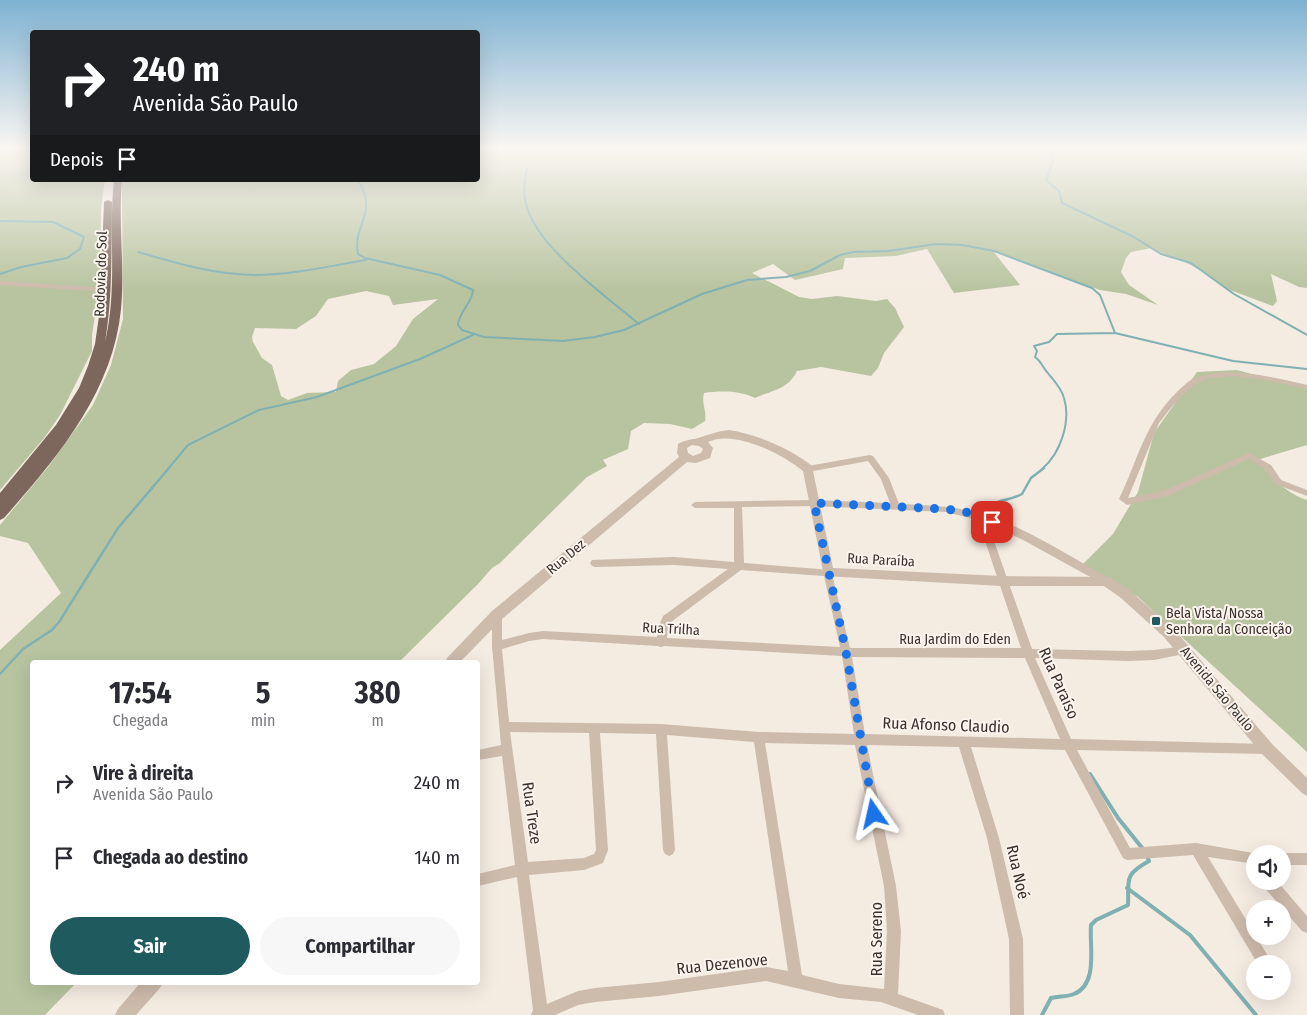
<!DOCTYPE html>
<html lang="pt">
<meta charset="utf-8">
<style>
body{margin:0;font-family:"Fira Sans Condensed",sans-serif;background:#f7f7f7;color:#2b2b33;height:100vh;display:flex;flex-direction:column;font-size:19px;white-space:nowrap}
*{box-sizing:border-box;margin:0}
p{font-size:16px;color:#7c7c81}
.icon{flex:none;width:28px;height:28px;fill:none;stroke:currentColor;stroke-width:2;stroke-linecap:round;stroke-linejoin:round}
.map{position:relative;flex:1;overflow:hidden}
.drawer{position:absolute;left:30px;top:660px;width:450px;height:325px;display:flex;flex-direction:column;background:#fff;border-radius:5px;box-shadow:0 5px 20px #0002}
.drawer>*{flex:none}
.top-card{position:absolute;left:30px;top:30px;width:450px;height:152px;border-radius:5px;box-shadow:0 5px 20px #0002;background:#202124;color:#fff;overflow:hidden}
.controls{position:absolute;left:1246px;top:845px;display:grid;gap:10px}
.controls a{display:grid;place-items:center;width:45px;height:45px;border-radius:50%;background:#fff;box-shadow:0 5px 20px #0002;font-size:25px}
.pin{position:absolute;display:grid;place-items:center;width:42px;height:42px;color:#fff;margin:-21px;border-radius:10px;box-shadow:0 2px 8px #0006}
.me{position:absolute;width:55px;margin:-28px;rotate:349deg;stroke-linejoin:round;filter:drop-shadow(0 0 4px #0008)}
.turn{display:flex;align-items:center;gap:18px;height:105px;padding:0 20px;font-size:22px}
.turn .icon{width:65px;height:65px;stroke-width:2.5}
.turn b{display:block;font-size:35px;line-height:42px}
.then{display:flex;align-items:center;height:48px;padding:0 20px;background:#0003;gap:10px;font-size:19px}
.eta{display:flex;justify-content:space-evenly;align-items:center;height:85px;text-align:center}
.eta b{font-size:30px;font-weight:700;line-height:35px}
.cta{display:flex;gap:10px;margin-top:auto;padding:10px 20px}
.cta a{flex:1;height:58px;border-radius:30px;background:#1f5a5e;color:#fff;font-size:20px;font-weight:700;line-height:58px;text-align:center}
.cta a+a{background:#f7f7f7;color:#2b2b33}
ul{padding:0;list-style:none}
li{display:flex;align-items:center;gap:15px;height:75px;padding:0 20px}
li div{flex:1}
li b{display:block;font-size:19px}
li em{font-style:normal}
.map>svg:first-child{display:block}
.green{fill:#b8c4a0;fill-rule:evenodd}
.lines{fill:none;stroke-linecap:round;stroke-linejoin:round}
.stream-far2{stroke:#7fb0b2;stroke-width:2}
.stream-far1{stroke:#7fb0b2;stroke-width:2.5}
.stream{stroke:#7fb0b2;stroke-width:4}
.minor{fill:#cdbbac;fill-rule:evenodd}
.tertiary{fill:#cdbbac;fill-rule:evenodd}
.primary{fill:#7d675c;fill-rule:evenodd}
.route{stroke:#1a73e8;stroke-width:9;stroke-dasharray:0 16.2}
.poi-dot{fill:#1f5a5e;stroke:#fbf5ee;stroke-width:2}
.labels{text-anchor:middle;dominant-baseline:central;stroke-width:4;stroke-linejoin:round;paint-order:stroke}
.street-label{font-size:14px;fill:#3b302b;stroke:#fbf5ee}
.poi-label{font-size:14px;fill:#3b302b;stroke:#fbf5ee;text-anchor:start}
.near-street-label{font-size:16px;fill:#3b302b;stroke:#fbf5ee}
</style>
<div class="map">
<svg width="1307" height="1015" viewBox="0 0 1307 1015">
<rect width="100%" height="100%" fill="#f4ebe1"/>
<path class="green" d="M0 148H32V180H105L101 209 100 284 92 335V351L60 415 45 437 0 490Z
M478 148H1307V288L1299 287 1271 274 1277 301 1273 306 1230 290 1204 272 1183 261 1159 252 1152 248 1131 252 1126 258 1121 272 1129 285 1158 305 1126 294 1100 290 993 251 1020 285 954 293 927 249 896 256 845 258 843 269 795 280 773 264 752 273 799 297 812 299 837 296 876 301 887 299 895 308 904 327 884 353 878 368 871 376 821 367 797 371C788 390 772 390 755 398 738 390 721 391 704 393 701 404 707 410 705 421L692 429 670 424 644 423 631 431 628 449 603 460 607 466 587 477 500 563 492 568 478 584 399 662H32V982L76 983 45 1015H0V650L61 593 28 543 0 536V525L48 467 93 405 111 365 123 319 122 180H478ZM366 291 389 296 393 305 438 299 413 319 396 346 374 364 351 370 338 381 336 392 307 393 288 400 281 396 272 365 262 358 253 342 252 337 255 328 296 329 316 316 328 299Z
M1237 370 1307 389V445L1257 460C1272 477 1285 493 1307 500V752L1138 597 1082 565 1113 534 1138 492 1154 433 1197 372Z"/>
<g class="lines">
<path class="stream-far2" d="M1050 148 1054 157 1046 180 1059 191 1062 203 1134 237 1161 254 1191 263 1234 294 1307 335
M527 169C523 183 523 197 528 210 540 249 608 298 639 324
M358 180C379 215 352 224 358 254L365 258 440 275 473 290C473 302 459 311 458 325L462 330 484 337 563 341 595 337 624 330 702 294 747 280 786 277 810 271 840 255 853 252 888 251 936 244 962 245 994 251 1092 288 1100 295 1115 333
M0 221 53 222 84 237 80 249 67 258 21 267 0 274
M138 252C176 263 215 275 255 275 292 275 329 266 366 260
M168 469 188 445 259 410 317 397 420 359 473 335
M1042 469C1061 453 1071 421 1064 398 1061 387 1053 380 1047 372 1042 366 1041 361 1035 357L1037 351 1034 346 1049 342 1057 334 1115 333 1233 361 1307 369"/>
<path class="stream-far1" d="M985 516C993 496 1006 503 1022 494L1031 478 1044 468
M0 674 23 649 52 630 59 622 118 528 169 468"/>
<path class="stream" d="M1090 774 1118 818 1143 849
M1127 888 1190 935 1256 1015
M1042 1015 1051 998C1059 996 1067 997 1074 994 1099 984 1089 945 1091 925L1096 920 1128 905C1129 878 1124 875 1149 861L1147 856"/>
<path class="minor" d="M0 281 105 288 108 290 105 292 0 285Z
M1221 372C1250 372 1278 378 1307 385V389L1265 380 1235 376 1209 378 1195 384 1174 404 1159 423 1128 498 1163 491 1249 453 1271 465 1281 480 1307 490V496L1275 484 1265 469 1249 459 1168 496 1127 505 1119 499C1138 460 1144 424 1177 392 1181 388 1186 383 1191 380 1200 375 1211 374 1221 372Z
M870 455 873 456 889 478 899 504C927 505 956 506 983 514 1027 528 1069 556 1109 578L1111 581 1109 584 1106 585 1103 584 1025 541 988 524 1032 649 1128 651 1154 650 1185 646 1189 647 1190 650 1189 653 1154 660 1128 661 1035 658 1071 739 1267 744 1271 745 1273 749 1271 753 1267 754 1077 750 1130 848 1196 843 1259 854H1255V864L1208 857 1268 956 1266 961 1261 963 1256 961 1193 855 1127 860 1123 858 1065 750 971 747 999 838 1023 939 1024 1015H1010L1009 939 987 838 959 747 867 745 896 886 901 931 898 994 943 1010 945 1015H918L881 1002 839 998 766 981 659 996 595 1002 578 1005 555 1015H531L533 1010 517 877 478 886V874L515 865 502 756 478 760V750L501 745 492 646V615L493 612 497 611 501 612 502 615V640L529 633 543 631 657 637 658 628 663 616 728 569 674 565 595 567 592 566 590 563 592 560 674 557 734 562V508H695L691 505 695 502 813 500 890 503 881 479 868 461 808 472 804 469 808 466ZM813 506 946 512 978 520 1021 648H850L831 570 744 563 742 507ZM741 570 824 576 840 647 667 638 668 628 671 622ZM543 639 657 646 661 647 664 646 842 656 854 734 759 732 661 724 509 722 502 649 529 641ZM852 657 1025 658 1060 739 865 734ZM510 732 589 733 596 850 594 854 584 858 528 862ZM600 733 656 734 663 850 665 854 669 856 673 854 675 850 667 735 754 742 788 971 766 967 659 982 595 988 578 991 547 1004 529 875 584 870 603 863 608 850ZM765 743 855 745 884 886 887 931 884 989 839 984 802 975Z
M1282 853H1307V865H1282V854H1280Z
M1262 881H1277L1307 916V933L1302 931 1263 886Z"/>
<path class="tertiary" d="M729 430C756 434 791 449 812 466L833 568 1001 576 1110 577 1129 590 1174 629 1272 744 1307 778V796L1302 793 1262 754 1164 637 1121 598 1104 586H1001L824 576 803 471C782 454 734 429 708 442L713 448 710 458 696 463 687 462 502 619 460 662H446L447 658 492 611 679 457 677 453 678 444C686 439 693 440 701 437 711 434 719 431 729 430ZM692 445 699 446 703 449 701 453 693 456 688 453 687 448Z
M141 982H163L160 988 136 1015H115L118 1009Z"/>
<path class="primary" d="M114 180H122C118 223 125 266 121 309 113 392 57 458 4 518L0 520V493L56 425 79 388 88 366 95 344 100 309 104 202 108 200 112 202C111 249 113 295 105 342 118 288 108 234 114 180Z"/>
</g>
<linearGradient id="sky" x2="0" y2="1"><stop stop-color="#7eb2d2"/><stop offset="0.51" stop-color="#faf6f2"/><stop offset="1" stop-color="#faf6f2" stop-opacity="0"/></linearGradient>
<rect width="1307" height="290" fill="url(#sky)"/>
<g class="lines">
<path class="route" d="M874 814 846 652 814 503 946 509 971 513 992 522"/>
</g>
<rect class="poi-dot" x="1151" y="616" width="10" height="10" rx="2.5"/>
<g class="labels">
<g class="street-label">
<text transform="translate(101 274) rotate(-88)">Rodovia do Sol</text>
<text transform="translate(566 557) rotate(-40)">Rua Dez</text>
<text transform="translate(881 560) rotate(3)">Rua Paraíba</text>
<text transform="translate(671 629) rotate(3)">Rua Trilha</text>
<text x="955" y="639">Rua Jardim do Eden</text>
<text transform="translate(1217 689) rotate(50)">Avenida São Paulo</text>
</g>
<g class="poi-label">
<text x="1166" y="613">Bela Vista/Nossa<tspan x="1166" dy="16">Senhora da Conceição</tspan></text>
</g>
<g class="near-street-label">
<text transform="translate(1059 683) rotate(66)">Rua Paraíso</text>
<text transform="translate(946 725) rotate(2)">Rua Afonso Claudio</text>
<text transform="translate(532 813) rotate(82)">Rua Treze</text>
<text transform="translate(1018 872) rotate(77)">Rua Noé</text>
<text transform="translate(876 939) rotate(-90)">Rua Sereno</text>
<text transform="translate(722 964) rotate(-6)">Rua Dezenove</text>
</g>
</g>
</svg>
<div class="controls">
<a><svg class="icon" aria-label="sound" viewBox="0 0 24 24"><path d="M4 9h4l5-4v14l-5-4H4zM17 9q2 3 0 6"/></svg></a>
<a>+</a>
<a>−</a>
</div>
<div class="pin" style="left:992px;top:522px;background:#d93025"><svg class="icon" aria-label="arrive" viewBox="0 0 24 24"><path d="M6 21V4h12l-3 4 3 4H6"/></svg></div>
<svg class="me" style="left:874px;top:814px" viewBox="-20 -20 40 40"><path d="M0-17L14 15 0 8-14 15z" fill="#1a73e8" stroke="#fff" stroke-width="4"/></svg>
<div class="top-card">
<div class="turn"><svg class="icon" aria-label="right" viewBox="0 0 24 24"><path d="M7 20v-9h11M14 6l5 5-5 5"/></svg><div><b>240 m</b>Avenida São Paulo</div></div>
<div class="then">Depois<svg class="icon" aria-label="arrive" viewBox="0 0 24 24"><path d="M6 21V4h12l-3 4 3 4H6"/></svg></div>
</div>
<section class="drawer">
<div class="eta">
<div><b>17:54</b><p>Chegada</p></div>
<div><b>5</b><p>min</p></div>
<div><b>380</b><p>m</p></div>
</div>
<ul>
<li><svg class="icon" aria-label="right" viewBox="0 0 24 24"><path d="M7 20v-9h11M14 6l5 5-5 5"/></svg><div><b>Vire à direita</b><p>Avenida São Paulo</p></div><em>240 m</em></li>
<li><svg class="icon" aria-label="arrive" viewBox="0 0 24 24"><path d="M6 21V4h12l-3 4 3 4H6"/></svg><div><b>Chegada ao destino</b></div><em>140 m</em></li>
</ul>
<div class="cta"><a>Sair</a><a>Compartilhar</a></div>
</section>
</div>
